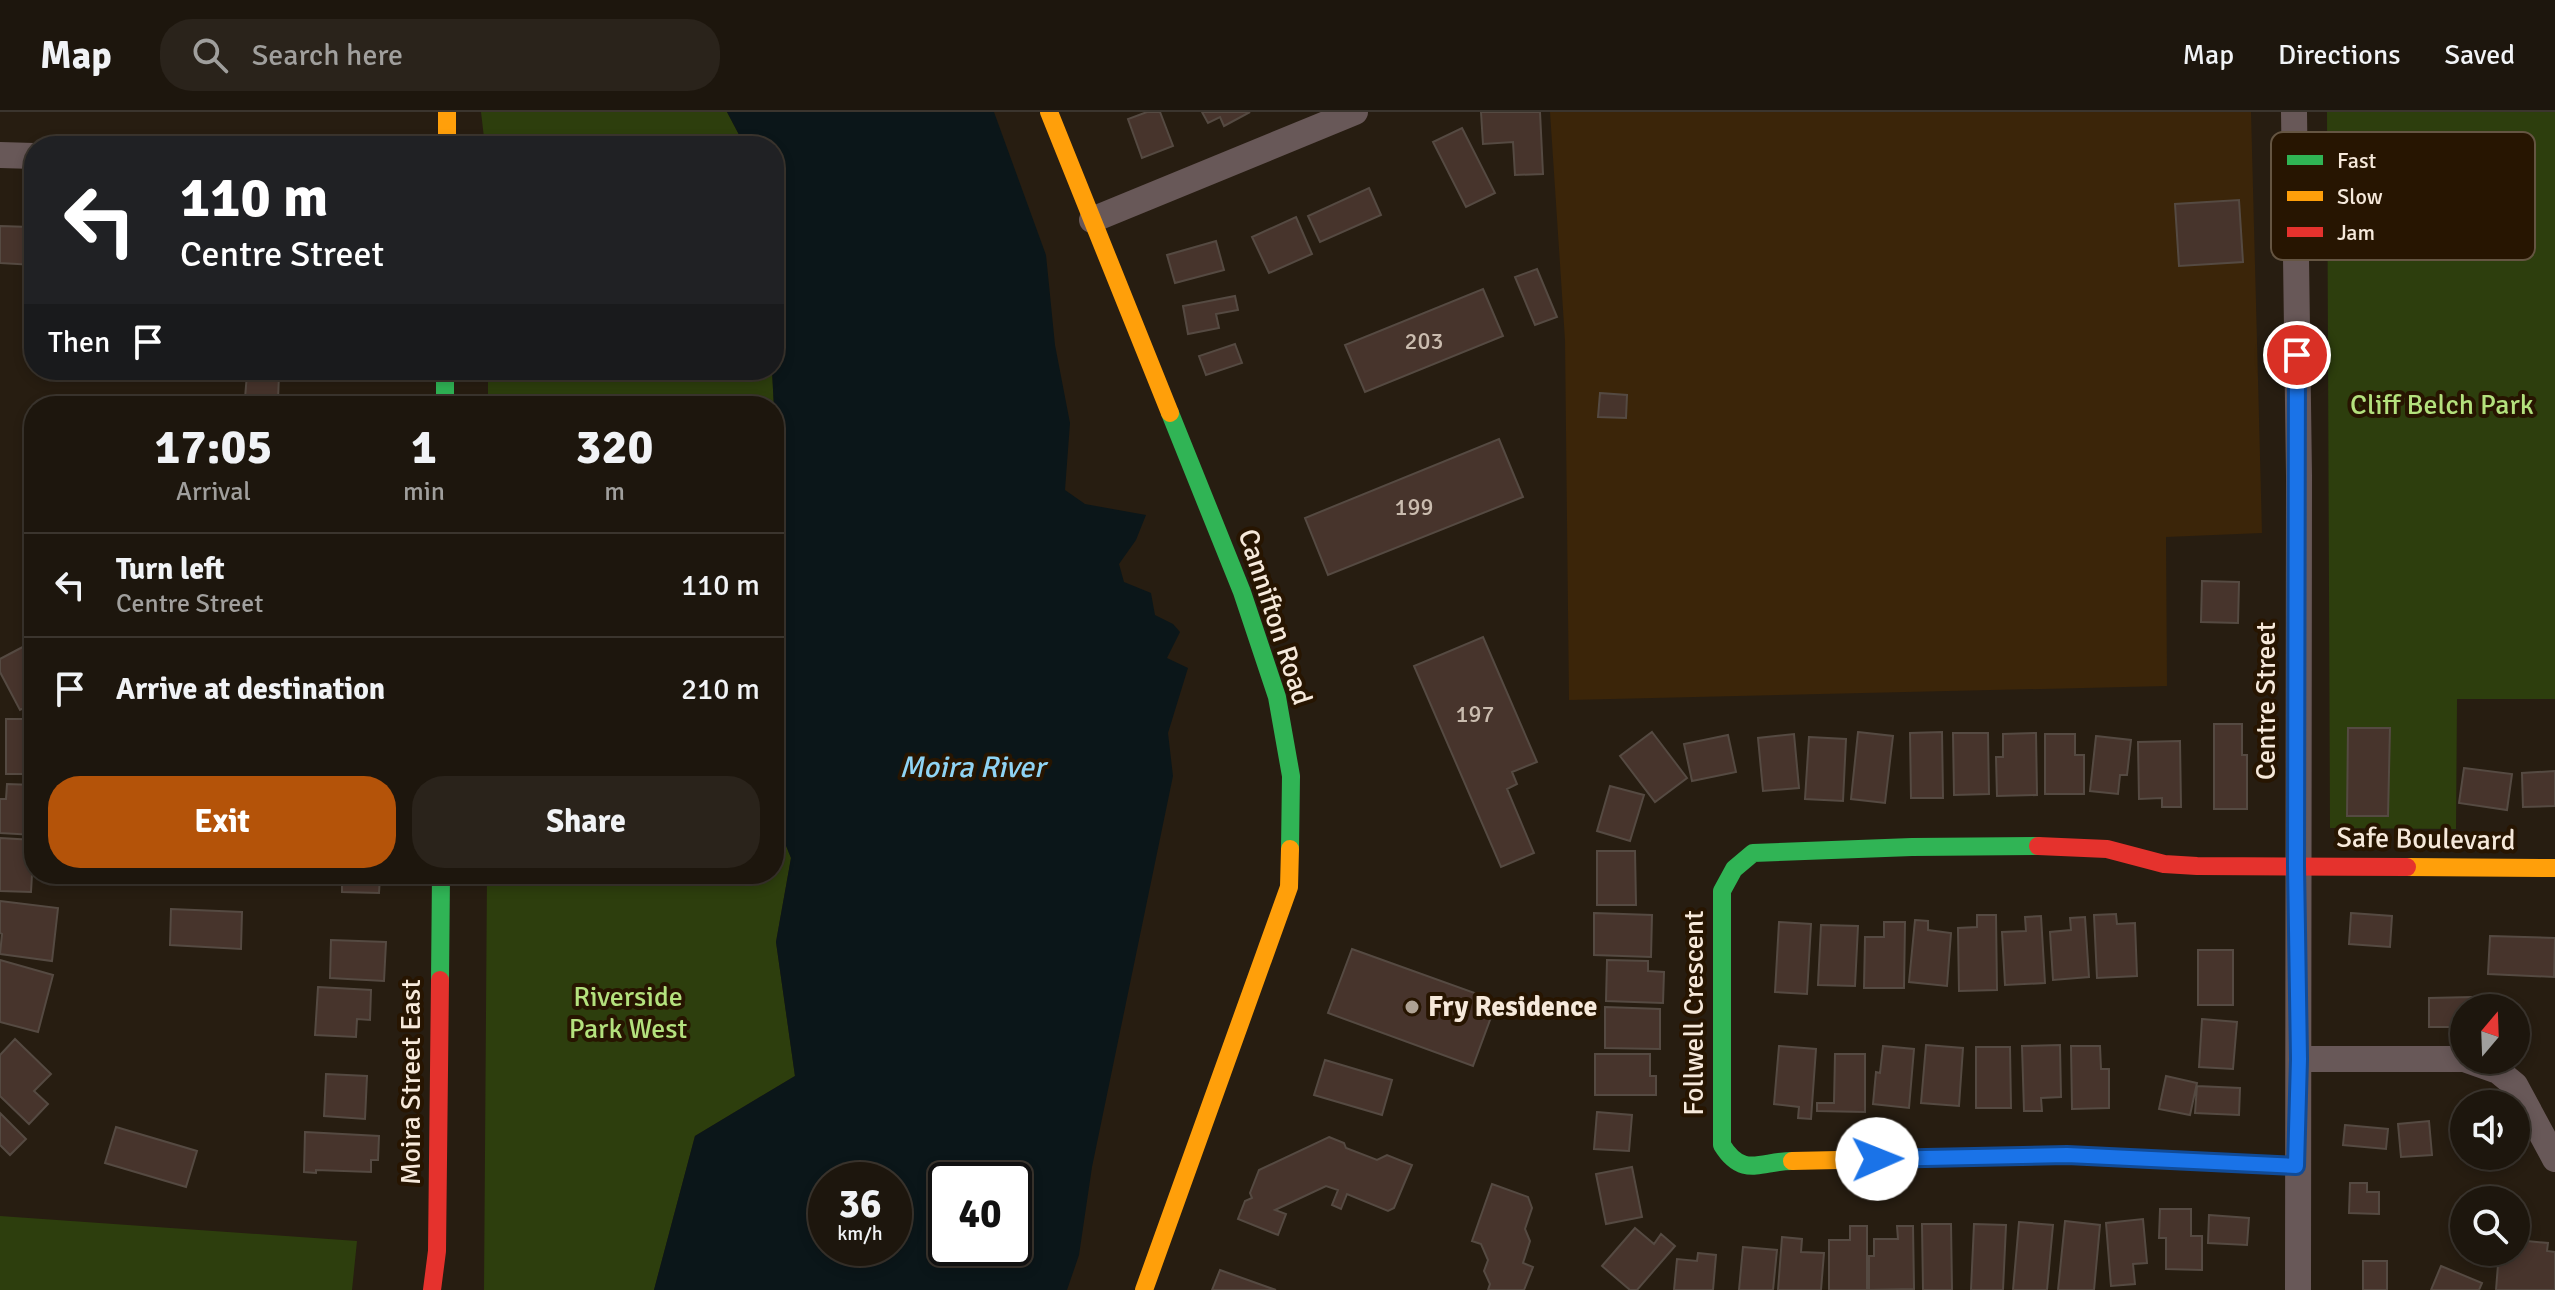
<!DOCTYPE html>
<style>
body{margin:0;font-family:Signika,sans-serif;background:#2a231b;color:#f1f3f6;height:100vh;display:flex;flex-direction:column;font-size:30px;white-space:nowrap}
*{box-sizing:border-box;margin:0}
p{font-size:26px;color:#a09f9d}
.icon{flex:none;width:44px;height:44px;fill:none;stroke:currentColor;stroke-width:2;stroke-linecap:round;stroke-linejoin:round}
.map{position:relative;flex:1;overflow:hidden}
.panel{position:absolute;left:24px;top:284px;width:760px;height:488px;display:flex;flex-direction:column;background:#1d160d;border-radius:32px;box-shadow:0 4px 12px #0003,0 0 0 2px #3b352e}
.panel>*{flex:none}
.banner{position:absolute;left:24px;top:24px;width:760px;height:244px;border-radius:32px;box-shadow:0 4px 12px #0003,0 0 0 2px #3b352e;background:#202124;color:#fff;overflow:hidden}
.needle{width:52px;rotate:19deg}
.fabs{position:absolute;left:2450px;top:882px;display:grid;gap:16px}
.fabs a{display:grid;place-items:center;width:80px;height:80px;border-radius:50%;background:#1d160d;box-shadow:0 4px 12px #0003,0 0 0 2px #3b352e;font-size:40px}
.speed{position:absolute;left:808px;top:1050px;display:flex;gap:16px;font-size:40px;font-weight:700;text-align:center}
.speed>*{display:grid;place-content:center;width:104px;height:104px;border-radius:50%;background:#1d160d;box-shadow:0 4px 12px #0003,0 0 0 2px #3b352e;line-height:1}
.speed small{font-size:20px;font-weight:400}
.speed .limit{border:4px solid #111;border-radius:12px;background:#fff;color:#111}
.pin{position:absolute;display:grid;place-items:center;width:68px;height:68px;color:#fff;margin:-34px;border:4px solid #fff;border-radius:50%;box-shadow:0 2px 8px #0007}
.me{position:absolute;width:88px;margin:-44px;rotate:89deg;stroke-linejoin:round;filter:drop-shadow(0 0 6px #0008)}
.turn{display:flex;align-items:center;gap:28px;height:168px;padding:0 24px;font-size:36px}
.turn .icon{width:104px;height:104px;stroke-width:2.5}
.turn b{display:block;font-size:56px;line-height:68px}
.then{display:flex;align-items:center;height:76px;padding:0 24px;background:#0003;gap:16px;font-size:30px}
.eta{display:flex;justify-content:space-evenly;align-items:center;height:136px;text-align:center}
.eta b{font-size:48px;font-weight:700;line-height:56px}
.primary-button{display:flex;gap:16px;margin-top:auto;padding:16px 24px}
.primary-button a{flex:1;height:92px;border-radius:32px;background:#b45309;color:#fff;font-size:32px;font-weight:700;line-height:92px;text-align:center}
.primary-button a+a{background:#2a231b;color:#f1f3f6}
ul{padding:0;list-style:none}
li{display:flex;align-items:center;gap:24px;height:104px;padding:0 24px;border-top:2px solid #3b352e}
li div{flex:1}
li b{display:block;font-size:30px}
li em{font-style:normal}
header{display:flex;align-items:center;gap:48px;box-sizing:border-box;height:112px;padding:0 40px;background:#1d160d;border-bottom:2px solid #3b352e}
header strong{font-size:38px}
nav{display:flex;gap:44px;margin-inline-start:auto;font-size:28px}
.search{width:560px;height:72px;background:#2a231b;display:flex;align-items:center;gap:20px;box-sizing:border-box;padding:0 28px;border-radius:32px;color:#a09f9d;font-size:30px}
.map>svg:first-child{display:block}
.built{fill:#3b2509}
.green{fill:#2d3e0d}
.water{fill:#0b1619;fill-rule:evenodd}
.building{fill:#47342c;stroke:#554a42;stroke-width:2}
.lines{fill:none;stroke-linecap:round;stroke-linejoin:round}
.street{stroke:#685858;stroke-width:26}
.fast{stroke:#30b455;stroke-width:18}
.slow{stroke:#ff9f0a;stroke-width:18}
.jam{stroke:#e5322d;stroke-width:18}
.route-casing{stroke:#114b97;stroke-width:20}
.route{stroke:#1a73e8;stroke-width:14}
.poi-dot{fill:#aea294;stroke:#271501;stroke-width:3}
.labels{text-anchor:middle;dominant-baseline:central;stroke-width:8;stroke-linejoin:round;paint-order:stroke}
.number-label{font-size:24px;fill:#cabcaf}
.park-label{font-size:28px;fill:#b4e17d;stroke:#271501}
.street-label{font-size:28px;fill:#f6e9db;stroke:#271501}
.poi-label{font-size:28px;font-weight:bold;fill:#f6e9db;stroke:#271501;text-anchor:start}
.water-label{font-size:30px;font-style:italic;fill:#8fd4f4;stroke:#271501}
.key{fill:#271501;stroke:#655542;stroke-width:2}
.key-label{font-size:22px;fill:#f6e9db}
</style>
<header>
<strong>Map</strong>
<div class="search"><svg class="icon" aria-label="search" viewBox="0 0 24 24"><circle cx="10" cy="10" r="6"/><path d="M15 15l6 6"/></svg>Search here</div>
<nav><a>Map</a><a>Directions</a><a>Saved</a></nav>
</header>
<div class="map">
<svg width="2555" height="1178" viewBox="0 0 2555 1178">
<rect width="100%" height="100%" fill="#271d11"/>
<path class="built" d="M1550 0H2251L2262 421 2166 425 2167 574 1569 588 1565 228Z"/>
<path class="green" d="M481 0H727L745 34H485Z
M2327 0H2555V587H2457L2456 717 2330 716Z
M488 258H772L774 294H488Z
M774 301 782 452 774 494Z
M774 704 791 746 776 830 795 964 695 1024 654 1178H484L487 762H774Z
M0 1104 357 1129 352 1178H0Z"/>
<path class="water" d="M727 0H994L1046 143 1055 233 1070 311 1065 378 1085 392 1146 403 1136 428 1119 452 1124 470 1151 481 1155 503 1173 512 1180 520 1167 546 1188 556 1168 621 1173 664 1092 1055 1079 1143 1067 1178H654L695 1024 795 964 776 830 791 746 774 704V494L782 452 772 258H774V34H745ZM826 1068H894V1136H826ZM946 1068H1014V1136H946Z"/>
<path class="building" d="M1147 0H1160L1173 34 1142 46 1128 7Z
M1202 0H1250L1224 14 1220 5 1208 11Z
M1481 0H1540L1543 62 1515 63 1513 30 1483 32Z
M1462 16 1495 81 1466 95 1433 30Z
M1369 76 1381 103 1320 130 1308 104Z
M2239 88 2243 150 2179 154 2175 92Z
M1296 105 1312 142 1269 161 1252 125Z
M0 114 30 115V127H34V153L0 151Z
M1216 129 1224 158 1175 171 1167 143Z
M1537 157 1557 205 1535 213 1515 165Z
M1483 177 1503 224 1365 280 1345 233Z
M1235 184 1238 198 1216 202 1219 216 1188 222 1183 194Z
M1235 232 1242 251 1206 263 1199 244Z
M247 262 279 263 278 288 245 286Z
M1600 281 1627 283 1626 306 1598 305Z
M318 285 360 287V294H317Z
M1499 327 1523 385 1328 463 1305 406Z
M2202 469 2239 470 2238 511 2201 510Z
M1483 525 1537 650 1512 660 1517 672 1507 677 1534 741 1501 755 1414 554Z
M34 529V591L20 598 0 560V547Z
M27 602H34V662H6V607H27Z
M2214 612H2242V643H2247V697H2214Z
M2348 616H2390L2388 704H2347Z
M1652 620 1687 666 1655 690 1620 644Z
M1858 620 1893 624 1885 691 1851 687Z
M1942 620 1943 686H1911L1910 621Z
M1953 621H1988L1989 682 1954 683Z
M2036 621 2037 683 1997 684 1996 645H2003V622Z
M1794 622 1799 676 1763 679 1758 626Z
M2045 622H2075V643H2084V682H2045Z
M1728 623 1736 660 1692 669 1684 632Z
M2096 624 2131 628 2127 663H2120L2118 682 2090 679Z
M1809 625 1846 627 1843 689 1805 687Z
M2180 629 2181 695H2162V686L2139 687 2138 630Z
M2464 656 2512 662 2507 698 2459 691Z
M2555 659V694L2523 695 2522 661Z
M7 672 34 673V723L0 721V687H6Z
M1610 674 1644 683 1630 729 1597 719Z
M0 726 34 728 31 780 0 779Z
M1597 739H1635L1636 793H1597Z
M342 762H388V765L380 764 379 781 342 780Z
M0 789 58 796 52 849 0 842 2 822 0 821Z
M171 797 242 800 241 837 170 833Z
M1594 801 1652 803 1651 845 1594 843Z
M2351 801 2392 804 2390 835 2349 832Z
M2116 802 2117 812 2135 811 2137 864 2097 866 2094 803Z
M1977 803H1996L1997 878 1959 879 1958 816 1977 815Z
M2041 804 2045 871 2005 873 2002 820 2026 819 2025 805Z
M2085 805 2089 865 2053 868 2050 820 2071 818 2070 806Z
M1915 808 1928 809V818L1951 821 1947 874 1909 870Z
M1779 810 1811 812 1807 882 1775 880Z
M1884 810H1905L1904 876H1864L1865 825H1884Z
M1821 813 1858 814 1855 874 1818 873Z
M2490 824 2555 826 2554 865 2488 862Z
M331 828 386 830 384 869 330 866Z
M1352 837 1497 889 1473 954 1328 901Z
M2198 838H2233V893H2198Z
M0 848 53 863 38 920 0 910Z
M1607 848 1648 849V859L1664 860 1663 891 1606 889Z
M318 875 371 878 370 908 357 907 356 925 315 923Z
M2472 885V896H2464V915H2429V886Z
M1605 895 1660 897V937L1605 936Z
M2202 907 2237 910 2233 957 2199 955Z
M15 927 51 962 34 979 48 992 29 1012 0 984V943Z
M1926 933 1963 936 1959 994 1921 991Z
M2060 933 2061 985 2041 986 2042 999H2024L2022 934Z
M1779 934 1816 937 1811 1007 1798 1006 1799 995 1774 992Z
M1883 934 1914 937 1909 996 1873 992 1876 960 1880 961Z
M2071 934H2100L2101 957H2109V996L2072 997Z
M1976 935H2010L2011 996H1976Z
M1595 942H1650V964H1656V983H1595Z
M1835 942H1865V1000L1817 999V991H1834Z
M1325 948 1392 968 1382 1003 1314 983Z
M326 962 367 964 365 1007 324 1004Z
M2166 964 2197 971 2190 1003 2159 997Z
M2197 974 2240 976 2239 1003 2195 1001Z
M1597 1000 1632 1003 1629 1039 1594 1037Z
M0 1001 26 1027 10 1043 0 1033Z
M2429 1009 2432 1043 2401 1045 2398 1012Z
M2345 1013 2388 1017 2386 1037 2343 1033Z
M116 1015 197 1039 186 1075 105 1051Z
M305 1020 379 1024 378 1048H371V1060L316 1058V1061L304 1060Z
M1329 1025 1344 1031 1346 1036 1377 1048 1387 1043 1412 1053 1394 1096 1388 1099 1347 1082 1341 1097 1332 1093 1338 1078 1326 1074 1275 1098 1286 1102 1278 1123 1238 1107 1245 1089 1252 1086 1250 1081 1259 1058Z
M1632 1055 1642 1105 1606 1112 1596 1062Z
M2350 1071H2367V1080H2379V1102L2349 1101Z
M1492 1072 1528 1085 1532 1096 1525 1117 1530 1129 1523 1151 1533 1155 1524 1178H1488L1490 1172 1484 1159 1488 1148 1481 1132 1472 1129Z
M2160 1097H2191V1124H2202V1158L2166 1157V1126H2159Z
M2209 1103 2249 1106 2247 1133 2208 1131Z
M2143 1107 2147 1151 2133 1152 2135 1172 2111 1174 2106 1111Z
M2065 1109 2100 1113 2094 1178H2058Z
M2019 1110 2053 1113 2047 1178H2013Z
M1922 1112H1951L1952 1178H1923Z
M1974 1112 2006 1113 2003 1178H1971Z
M1850 1114H1867V1178H1829V1128H1850Z
M1897 1114H1913L1914 1177 1869 1178V1144H1874V1127H1898Z
M1635 1116 1654 1132 1661 1122 1675 1134 1637 1178H1630L1602 1154Z
M1782 1125 1802 1127 1801 1140 1824 1141 1821 1178H1778Z
M2516 1128 2548 1131 2547 1139 2555 1140V1178H2496L2499 1140H2516Z
M1743 1135 1777 1138 1773 1178H1739Z
M1698 1141 1716 1143 1713 1178H1674L1677 1147 1697 1149Z
M2363 1149H2387V1178H2363Z
M2441 1154 2482 1171 2479 1178H2431Z
M1220 1158 1276 1178H1212Z"/>
<g class="lines">
<path class="street" d="M2294 0 2299 364 2298 1178
M0 43 34 44
M1092 108 1355 0
M2299 947H2464
M2467 948 2498 959 2515 973 2555 1047"/>
<path class="fast" d="M445 258V294
M1170 301 1242 480 1277 585 1291 664 1290 737
M440 868 441 762
M1792 1049C1761 1049 1743 1067 1722 1033V779L1734 757 1753 741 1912 735 2038 734"/>
<path class="slow" d="M447 0V34
M1049 0 1170 301
M2407 755 2555 756
M1792 1049 2067 1043 2296 1054
M1144 1178 1289 775 1290 737"/>
<path class="jam" d="M2038 734 2107 737 2164 752 2197 754 2407 755
M432 1178 437 1139 440 868"/>
</g>
<g class="lines">
<defs>
<path id="route" d="M1877 1047 2067 1043 2296 1054 2299 947 2296 754 2297 243"/>
</defs>
<use href="#route" class="route-casing"/>
<use href="#route" class="route"/>
</g>
<circle class="poi-dot" cx="1412" cy="895" r="8"/>
<g class="labels">
<g class="number-label">
<text x="1424" y="229">203</text>
<text x="1414" y="395">199</text>
<text x="1475" y="602">197</text>
</g>
<g class="park-label">
<text x="2442" y="293">Cliff Belch Park</text>
<text x="628" y="885">Riverside<tspan x="628" dy="32">Park West</tspan></text>
</g>
<g class="street-label">
<text transform="translate(1275 505) rotate(72)">Cannifton Road</text>
<text transform="translate(2266 589) rotate(-90)">Centre Street</text>
<text transform="translate(2426 727) rotate(1)">Safe Boulevard</text>
<text transform="translate(1694 901) rotate(-90)">Follwell Crescent</text>
<text transform="translate(411 970) rotate(-90)">Moira Street East</text>
</g>
<g class="poi-label">
<text x="1428" y="895">Fry Residence</text>
</g>
<g class="water-label">
<text x="972" y="655">Moira River</text>
</g>
</g>
<rect x="2271" y="20" width="264" height="128" rx="12" class="key"/>
<rect x="2287" y="43" width="36" height="10" fill="#30b455"/>
<rect x="2287" y="79" width="36" height="10" fill="#ff9f0a"/>
<rect x="2287" y="115" width="36" height="10" fill="#e5322d"/>
<g class="key-label">
<text x="2337" y="56">Fast</text>
<text x="2337" y="92">Slow</text>
<text x="2337" y="128">Jam</text>
</g>
</svg>
<div class="fabs">
<a><svg class="needle" viewBox="-14 -14 28 28"><path d="M0-13l5 13h-10z" fill="#e53935"/><path d="M0 13l5-13h-10z" fill="#a09f9d"/></svg></a>
<a><svg class="icon" aria-label="sound" viewBox="0 0 24 24"><path d="M4 9h4l5-4v14l-5-4H4zM17 9q2 3 0 6"/></svg></a>
<a><svg class="icon" aria-label="search" viewBox="0 0 24 24"><circle cx="10" cy="10" r="6"/><path d="M15 15l6 6"/></svg></a>
</div>
<div class="speed"><div>36<small>km/h</small></div><div class="limit">40</div></div>
<div class="pin" style="left:2297px;top:243px;background:#d93025"><svg class="icon" aria-label="arrive" viewBox="0 0 24 24"><path d="M6 21V4h12l-3 4 3 4H6"/></svg></div>
<svg class="me" style="left:1877px;top:1047px" viewBox="-20 -20 40 40"><circle r="19" fill="#fff"/><path d="M0-13L10 11 0 6-10 11z" fill="#1a73e8"/></svg>
<div class="banner">
<div class="turn"><svg class="icon" aria-label="left" viewBox="0 0 24 24"><path d="M17 20v-9H6M10 6l-5 5 5 5"/></svg><div><b>110 m</b>Centre Street</div></div>
<div class="then">Then<svg class="icon" aria-label="arrive" viewBox="0 0 24 24"><path d="M6 21V4h12l-3 4 3 4H6"/></svg></div>
</div>
<section class="panel">
<div class="eta">
<div><b>17:05</b><p>Arrival</p></div>
<div><b>1</b><p>min</p></div>
<div><b>320</b><p>m</p></div>
</div>
<ul>
<li><svg class="icon" aria-label="left" viewBox="0 0 24 24"><path d="M17 20v-9H6M10 6l-5 5 5 5"/></svg><div><b>Turn left</b><p>Centre Street</p></div><em>110 m</em></li>
<li><svg class="icon" aria-label="arrive" viewBox="0 0 24 24"><path d="M6 21V4h12l-3 4 3 4H6"/></svg><div><b>Arrive at destination</b></div><em>210 m</em></li>
</ul>
<div class="primary-button"><a>Exit</a><a>Share</a></div>
</section>
</div>
